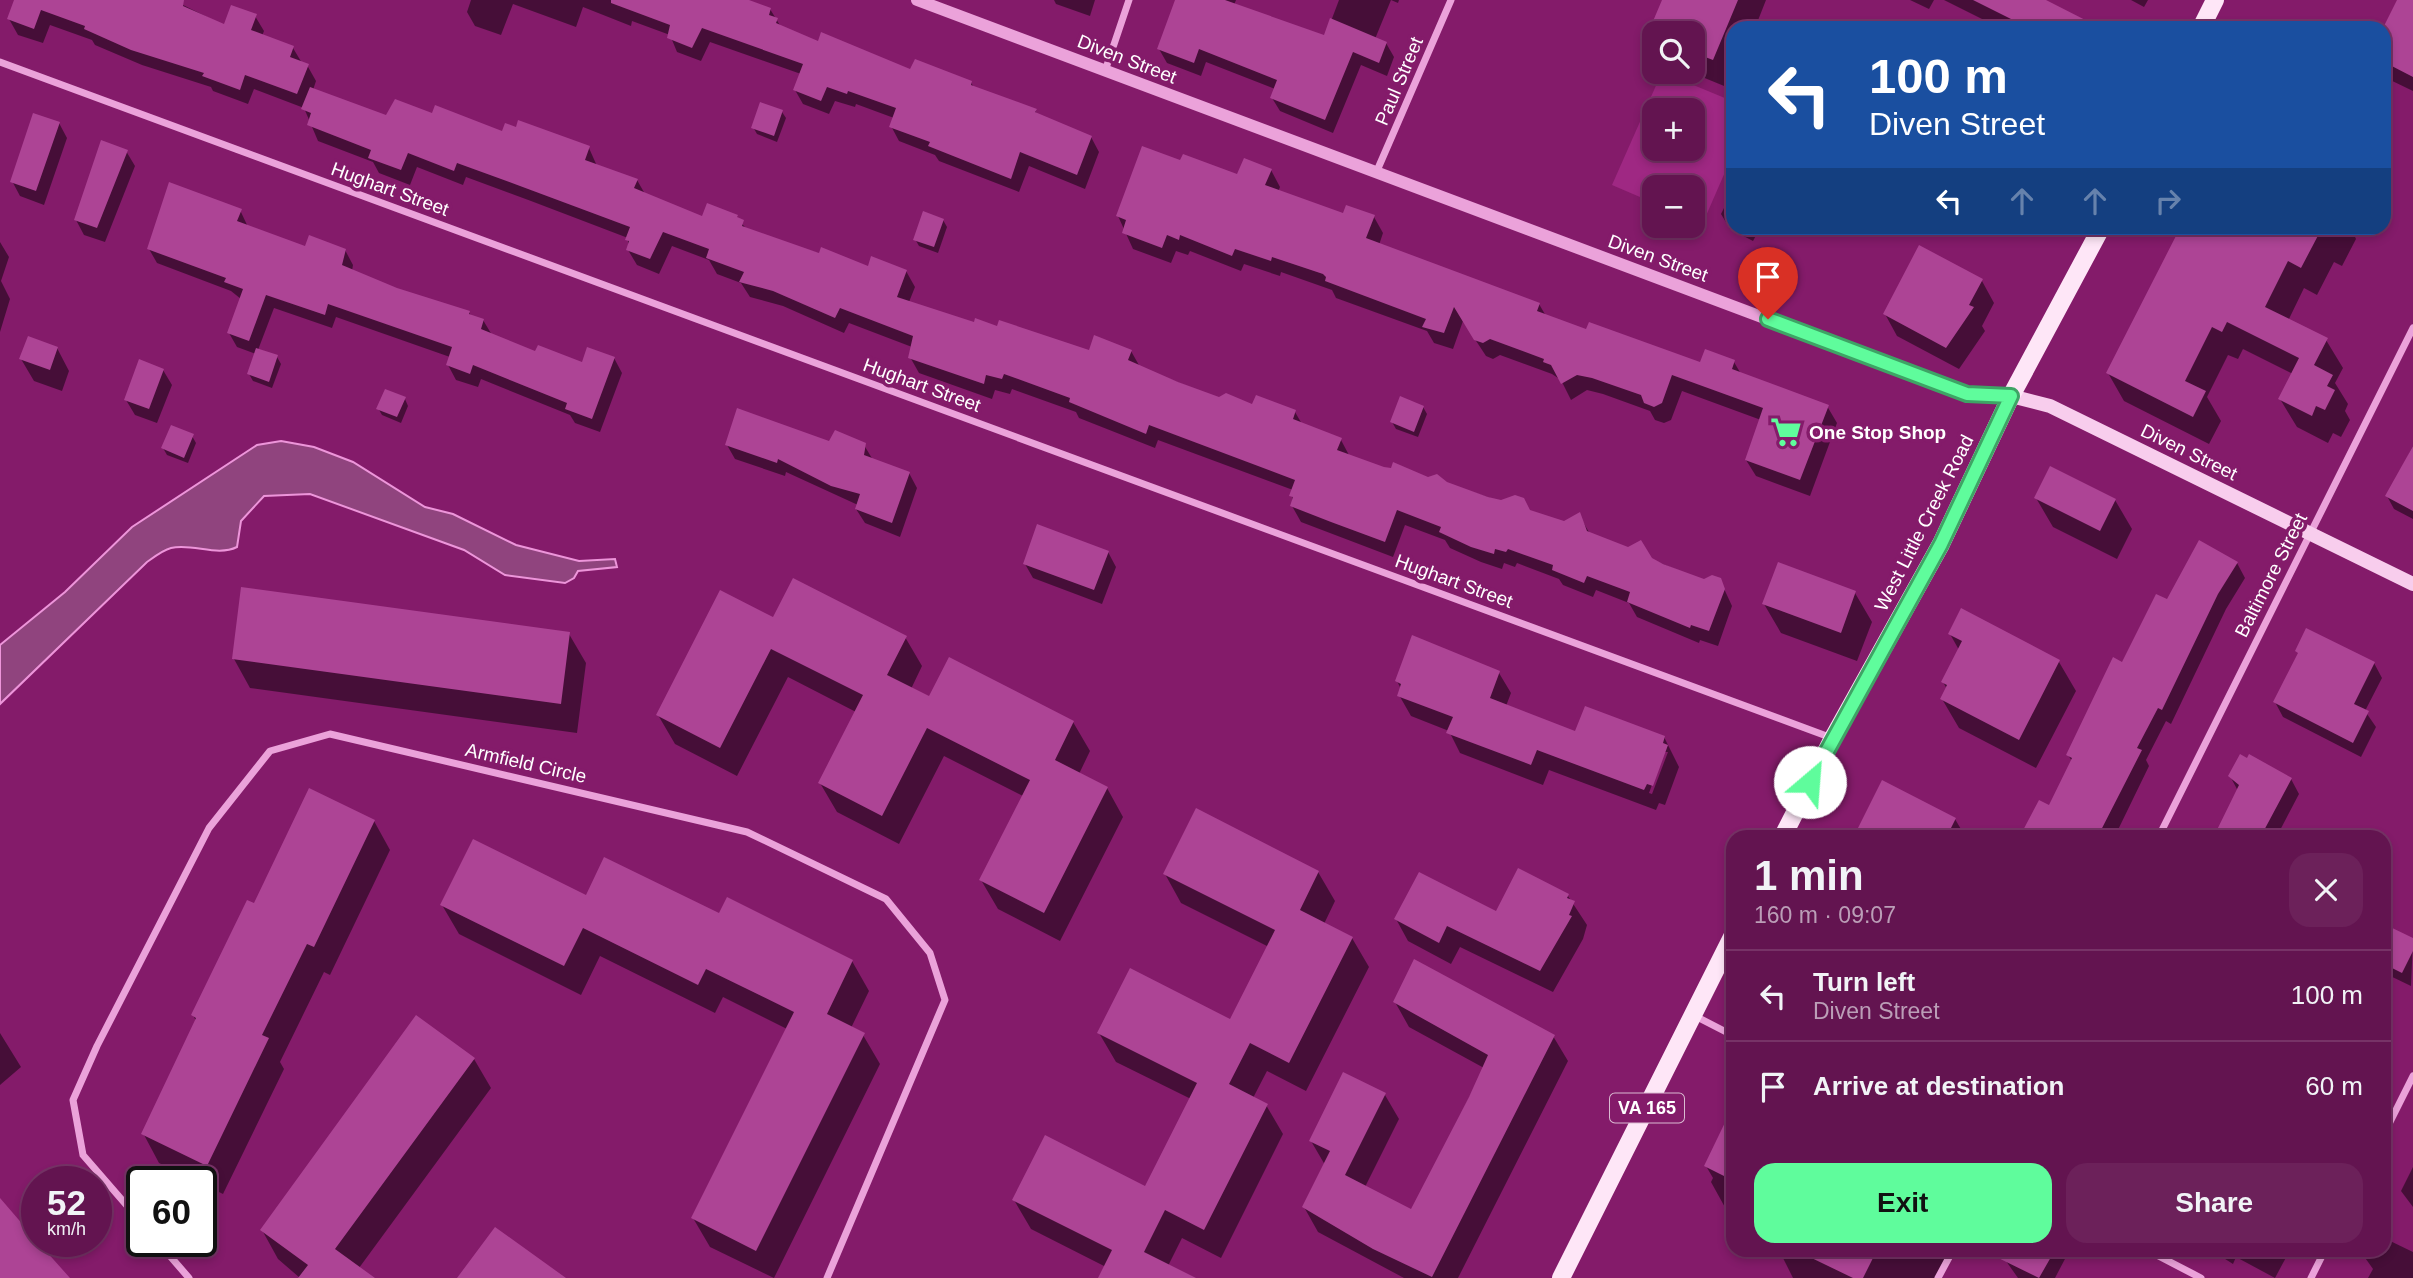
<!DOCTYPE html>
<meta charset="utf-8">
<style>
body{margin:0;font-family:Arial,sans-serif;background:#6c215a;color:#f1f3f6;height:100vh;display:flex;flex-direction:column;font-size:26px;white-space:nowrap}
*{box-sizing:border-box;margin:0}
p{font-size:23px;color:#bb9eb7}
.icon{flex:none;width:38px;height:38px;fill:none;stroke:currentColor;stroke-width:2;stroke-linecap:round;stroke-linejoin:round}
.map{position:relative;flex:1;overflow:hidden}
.drawer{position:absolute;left:1726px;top:830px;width:665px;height:427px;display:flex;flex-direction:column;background:#631450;border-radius:21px;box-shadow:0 4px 10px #0003,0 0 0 2px #773367}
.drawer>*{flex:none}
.banner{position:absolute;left:1726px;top:21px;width:665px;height:214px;border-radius:21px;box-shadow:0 4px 10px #0003,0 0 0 2px #773367;background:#1a4fa0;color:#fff;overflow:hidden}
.buttons{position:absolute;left:1642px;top:21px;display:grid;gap:14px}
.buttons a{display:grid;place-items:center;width:63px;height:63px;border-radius:14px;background:#631450;box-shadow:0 4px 10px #0003,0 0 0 2px #773367;font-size:35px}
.speed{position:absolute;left:21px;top:1166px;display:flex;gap:14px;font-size:35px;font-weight:700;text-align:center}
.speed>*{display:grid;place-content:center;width:91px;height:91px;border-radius:50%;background:#631450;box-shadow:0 4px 10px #0003,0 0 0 2px #773367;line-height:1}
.speed small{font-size:18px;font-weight:400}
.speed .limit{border:4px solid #111;border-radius:10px;background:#fff;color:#111}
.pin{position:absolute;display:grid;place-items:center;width:60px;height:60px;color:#fff;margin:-72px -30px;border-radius:50% 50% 50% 0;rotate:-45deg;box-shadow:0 0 7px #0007}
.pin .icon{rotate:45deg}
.me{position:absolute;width:77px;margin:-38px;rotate:27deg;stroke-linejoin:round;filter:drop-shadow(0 0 5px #0008)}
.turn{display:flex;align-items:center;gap:24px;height:147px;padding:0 28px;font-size:32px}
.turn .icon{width:91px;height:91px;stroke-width:2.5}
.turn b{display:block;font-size:49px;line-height:60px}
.lanes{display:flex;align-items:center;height:66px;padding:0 28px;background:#0003;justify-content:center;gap:35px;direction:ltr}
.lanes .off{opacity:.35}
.round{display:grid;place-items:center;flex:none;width:74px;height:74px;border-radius:21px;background:#6c215a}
.headline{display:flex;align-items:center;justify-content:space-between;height:119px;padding:0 28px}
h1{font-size:42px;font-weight:700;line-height:52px}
.cta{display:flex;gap:14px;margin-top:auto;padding:14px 28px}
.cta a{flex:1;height:80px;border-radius:21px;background:#5ffc9c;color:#111;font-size:28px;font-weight:700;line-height:80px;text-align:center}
.cta a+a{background:#6c215a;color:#f1f3f6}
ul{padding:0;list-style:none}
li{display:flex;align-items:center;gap:21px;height:91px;padding:0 28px;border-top:2px solid #773367}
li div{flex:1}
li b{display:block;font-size:26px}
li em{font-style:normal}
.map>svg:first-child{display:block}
.green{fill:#9f2883;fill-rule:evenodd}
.water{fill:#90447e;stroke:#ed95da;stroke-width:2}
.shadow{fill:#0007;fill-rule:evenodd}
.building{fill:#ad4495}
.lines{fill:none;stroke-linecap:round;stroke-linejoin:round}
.minor{stroke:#eba2da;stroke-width:7}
.tertiary{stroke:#eba2da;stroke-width:12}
.secondary{stroke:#f8cded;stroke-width:14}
.primary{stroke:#fee6f7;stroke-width:18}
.route-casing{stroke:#3ea465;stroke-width:18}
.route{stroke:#5ffc9c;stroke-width:12}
.labels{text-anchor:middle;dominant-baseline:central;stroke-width:7;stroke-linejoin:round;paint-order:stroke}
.shield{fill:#841b6a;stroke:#dabbd2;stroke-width:2}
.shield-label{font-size:18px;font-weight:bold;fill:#fff}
.street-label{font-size:19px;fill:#fff;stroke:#841b6a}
.poi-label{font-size:19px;font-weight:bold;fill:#fff;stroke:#841b6a;text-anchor:start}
</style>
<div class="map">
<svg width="2413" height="1278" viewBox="0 0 2413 1278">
<rect width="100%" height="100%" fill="#841b6a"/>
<path class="green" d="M1662 72 1732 101V156L1702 225 1692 221V187H1654V203L1612 185ZM1654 110H1692V149H1654Z"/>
<path class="water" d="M281 441 314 447 353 462 425 507 453 514 516 545 579 561 615 559 617 567 578 571 574 578 565 583 505 575 464 550 310 494 264 496 241 521 237 547C217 557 193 543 171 548 163 550 154 557 147 562L0 704V645L65 592 132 527 257 445Z"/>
<path class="shadow" d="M16 0H180L179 3 225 26 255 16 264 31 262 36 293 48 302 63 307 65 316 81 313 90 387 118 433 115 503 133 589 148 597 166 637 180 645 194 703 218 739 220 748 231 869 269 906 271 915 287 909 302 975 324 1090 352 1131 351 1140 367 1219 399 1295 412 1302 424 1341 440 1350 457 1383 468 1446 483 1564 523 1579 515 1590 534 1704 581 1720 580 1732 606 1718 646 1700 640 1699 643 1637 617 1629 603 1596 590 1593 597 1563 585 1559 579 1517 563 1515 567 1504 563 1502 569 1481 562 1450 548 1445 540 1405 525 1393 557 1301 522 1292 506 1293 490 1158 440 1155 448 1079 418 1076 412 1012 389 1010 394 995 390 992 399 919 373 910 357 912 347 849 323 844 333 783 306 750 297 741 283 717 274 709 260 672 246 659 274 637 265 628 250V238L531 201 466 177 463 185 417 167 410 185 379 173 373 162 318 141 304 108 254 89 248 104 213 91 211 87 142 65 95 45 92 40 50 25 43 43 18 35 9 19Z
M471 0H744L770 9 781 27 819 44 911 71 971 82 974 88 1035 111 1038 115 1091 137 1099 152 1085 189 1029 166 1019 192 939 161 935 155 899 141 891 126 894 118 856 104 855 107 835 101 829 114 803 104 795 90 801 74 710 42 701 61 677 52 670 35 632 21 631 26 583 7 576 27 513 4 501 35 475 26 467 12Z
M1054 0H1095L1090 16 1056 4Z
M1177 0H1236L1234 5 1325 37 1339 0H1399L1398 3 1391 0 1375 39 1386 43 1394 57 1387 76 1361 65 1333 133 1280 111 1272 98 1275 89 1206 62 1201 76 1167 63 1159 49Z
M1673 0H1766L1755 28H1732V81L1729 88 1690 72 1692 33H1654V39L1650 33Z
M1910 0H1934L1929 9Z
M1944 0H2042L2098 28H2000Z
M2131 0H2148L2144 7Z
M2398 0 2413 6V91L2384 77V30Z
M782 112 786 118 777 142 757 134 753 127Z
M59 123 67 138 44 205 20 196 12 181Z
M126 151 135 166 105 242 84 235 76 220Z
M1181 162 1238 177 1271 170 1280 187 1278 192 1344 216 1374 217 1383 233 1379 245 1539 304 1546 316 1587 331 1701 365 1734 362 1741 374 1827 406 1837 423 1810 496 1756 476 1746 460 1761 420 1682 391 1671 420 1664 423 1655 420 1650 411 1603 394 1587 390 1571 400 1561 380 1552 374 1500 355 1493 359 1486 356 1463 321 1453 349 1434 343 1427 331 1336 298 1332 290 1281 272 1280 276 1244 264 1241 271 1190 251 1188 255 1176 251 1171 263 1133 249 1118 216Z
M1732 192V228H1760L1753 241 1730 229 1721 214Z
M240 210 248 227 306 249 345 250 353 265 352 271 396 289 469 312 471 316 483 320 492 335 536 353 583 364 614 358 622 373 600 432 575 423 570 415 481 379 478 387 456 380 448 365 450 357 336 317 332 328 274 308 258 350 277 357 281 364 272 388 253 381 249 374 256 354 237 347 229 333 241 299 231 291 157 263 149 249Z
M943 220 947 227 938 253 919 246 915 239Z
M2182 228H2351L2356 239 2342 266 2334 262 2317 295 2304 288 2288 321 2326 340 2343 368 2335 383 2348 404 2345 411 2350 420 2341 437 2333 433 2328 443 2297 427 2280 399 2293 374 2243 349 2238 359 2228 355 2207 397 2221 421 2209 444 2124 401 2108 373Z
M0 242 9 257 1 281 10 299 0 332Z
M1982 281 1994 303 1982 326 1985 331 1959 369 1897 336 1885 314Z
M57 348 69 371 62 391 34 381 21 359Z
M163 370 172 385 157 423 135 415 126 400Z
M405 399 408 406 401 423 382 415 378 408Z
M1423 407 1427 414 1418 437 1396 429 1392 422Z
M192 436 196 443 188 463 167 455 163 448Z
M829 443 864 445 873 460 909 473 917 488 900 537 865 523 856 509 858 505 786 472 785 476 735 459 727 445Z
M2413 446V519L2394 509 2387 496Z
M2036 498 2115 500 2132 529 2117 559 2053 527Z
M1108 552 1116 567 1102 604 1033 578 1025 564Z
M2237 563 2245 578 2226 609 2171 724 2166 721 2146 760 2149 766 2115 836H2022L2040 803 2049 807 2072 761 2068 755 2123 664Z
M1855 593 1872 622 1857 661 1781 633 1764 604Z
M774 619 905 637 922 666 911 689 929 698 1073 722 1090 751 1079 774 1107 788 1123 817 1060 941 998 909 981 880 1023 796 944 756 899 844 837 812 820 783 856 712 788 677 737 776 675 744 658 715Z
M569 634 586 663 577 733 250 688 234 659Z
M1950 634 2059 662 2076 691 2036 768 1959 728 1942 699 1947 689 1943 682 1959 650Z
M2374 663 2382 678 2365 711 2376 727 2361 757 2283 717 2275 702Z
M1499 673 1511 693 1506 706 1576 733 1664 737 1679 767 1665 805 1659 803 1656 810 1549 770 1543 785 1460 753 1449 731 1411 716 1399 695 1401 689 1397 681ZM1664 752H1668L1652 794 1649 793Z
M2230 776 2291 779 2299 794 2277 836H2216L2238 791Z
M1883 783 1955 819 1965 836H1856Z
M374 821 390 850 330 975 324 972 280 1062 284 1069 223 1194 159 1163 143 1133 196 1021 193 1015 254 905Z
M1318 872 1335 901 1324 924 1352 938 1369 967 1306 1091 1267 1071 1253 1098 1266 1105 1283 1134 1221 1258 1182 1238 1168 1266 1185 1278H1100L1106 1267 1031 1229 1014 1200 1146 1188 1191 1099 1116 1062 1099 1033 1231 1021 1269 947 1181 903 1165 874Z
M1568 896 1587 925 1583 939 1553 992 1460 947 1451 964 1408 941 1396 919 1497 914Z
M586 897 720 916 852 961 869 991 851 1028 863 1035 880 1064 774 1278 710 1247 693 1218 787 1029 723 997 715 1013 600 956 581 995 459 934 442 905Z
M2384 926 2413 940 2411 986 2384 973Z
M1395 1002 1553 1036 1568 1061 1458 1278H1404L1318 1232 1304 1207 1325 1165 1311 1141 1385 1095 1399 1119 1365 1187 1412 1211 1484 1068 1409 1027Z
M0 1033 21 1067 0 1085Z
M474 1059 491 1088 359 1268 372 1278H300L278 1259 262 1230Z
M1732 1112V1214L1727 1211 1711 1182 1713 1178 1706 1166Z
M2413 1167V1207L2401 1191Z
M2384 1238 2413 1252V1278H2368L2373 1269 2361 1252 2362 1250H2384Z
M1779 1250H1950L1935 1278H1793Z
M2003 1250H2062L2066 1257 2055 1278H2018L2006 1261Z
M2211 1250H2290L2275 1278 2236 1257 2233 1264Z"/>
<path class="building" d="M14 0H184L183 6 224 24 231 5 257 14 251 30 294 46 290 57 309 64 297 94 245 75 240 90 202 76 204 73 131 50 84 29 85 26 41 10 34 29 7 19Z
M611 0H749L771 8 769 15 778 18 776 23 818 41 821 32 910 69 915 59 972 81 971 85 1037 109 1035 112 1092 136 1077 175 1020 152 1011 179 928 146 930 142 889 127 896 108 848 91 847 94 827 87 821 101 793 90 803 64 702 28 692 48 667 38 670 25 611 3Z
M1175 0H1225L1324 35 1330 18 1387 42 1379 63 1353 52 1325 120 1270 98 1277 80 1199 49 1194 63 1157 49Z
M1662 0H1738L1713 60 1692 52V33H1648Z
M1973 0H2046L2101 28H2029Z
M2397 0H2413V77L2384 62V26Z
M310 87 386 115 395 99 432 113 435 105 502 131 505 123 516 127 518 120 590 146 585 160 638 179 634 188 702 216 707 203 738 215 737 217 744 220 742 226 819 253 821 247 868 266 871 256 907 270 897 297 974 322 975 318 997 326 999 320 1089 350 1094 335 1132 350 1128 360 1178 382 1219 397 1226 393 1252 404 1256 395 1296 410 1293 419 1342 438 1337 450 1384 467 1391 468 1393 462 1428 477 1437 474 1447 482 1488 497 1501 500 1515 495 1524 498 1530 510 1564 521 1580 512 1587 531 1628 547 1641 540 1652 558 1663 564 1704 579 1712 575 1721 578 1725 589 1709 631 1691 625 1690 628 1627 602 1630 592 1587 576 1584 583 1552 570 1553 565 1508 549 1506 552 1495 549 1494 554 1471 547 1439 532 1441 527 1397 510 1385 542 1331 522 1290 506 1293 497 1289 496 1295 480 1149 425 1146 434 1069 402 1070 398 1004 374 1002 379 986 375 984 384 908 358 913 336 840 308 835 318 773 291 739 282 744 272 706 258 709 249 663 232 650 259 626 250 629 241 625 240 630 227 520 186 457 163 454 171 408 153 401 170 368 158 371 150 307 125 311 113 301 109Z
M760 102 783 110 774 136 751 128Z
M33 113 60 122 36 191 10 182Z
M101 140 128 150 97 228 74 220Z
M1142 146 1180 160 1183 154 1237 174 1244 158 1272 169 1265 185 1343 213 1346 205 1375 215 1366 238 1540 303 1537 311 1586 329 1589 322 1700 362 1705 349 1735 360 1732 369 1829 405 1800 480 1745 460 1763 408 1672 375 1662 403 1654 407 1644 403 1641 395 1592 378 1577 375 1561 384 1551 365 1543 362 1544 359 1490 339 1483 343 1474 340 1454 307 1444 333 1422 327 1426 319 1325 281 1326 277 1323 274 1272 257 1271 261 1235 249 1232 256 1180 235 1179 240 1167 235 1162 248 1122 233 1126 220 1116 216Z
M169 182 242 209 237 221 305 246 309 235 346 249 342 265 397 288 470 311 469 314 484 319 481 329 535 351 538 345 582 362 587 347 615 357 592 419 565 409 567 403 473 365 470 374 446 365 452 347 328 304 325 315 266 295 249 341 227 333 243 289 224 282 226 278 147 249Z
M923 211 944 219 934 247 913 240Z
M2180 228H2322L2301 268 2288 261 2265 307 2328 338 2314 365 2333 375 2327 386 2335 390 2325 410 2316 406 2312 416 2278 399 2299 358 2227 322 2222 332 2212 327 2185 381 2206 391 2193 417 2106 373Z
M1919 245 1983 279 1969 305 1974 307 1946 348 1883 314Z
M28 336 58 347 50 370 19 359Z
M256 348 278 355 269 382 247 374Z
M139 359 164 369 149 409 124 400Z
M385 389 406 397 397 417 376 409Z
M1400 396 1424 406 1414 432 1390 422Z
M737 408 829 441 835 430 866 443 864 455 910 472 892 523 855 509 860 494 831 486 778 459 777 463 725 445Z
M171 425 194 434 184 458 161 448Z
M2413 446V511L2385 496Z
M2050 466 2116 499 2100 531 2034 498Z
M1037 524 1109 551 1094 590 1023 564Z
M2199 540 2238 562 2218 594 2162 710 2158 708 2137 748 2142 750 2098 836H2020L2039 800 2049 805 2072 758 2066 755 2113 657 2122 662 2156 594 2167 599Z
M1778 562 1856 591 1841 633 1762 604Z
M793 578 907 636 887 675 929 696 949 657 1074 721 1055 760 1108 787 1044 913 979 880 1030 780 927 728 882 816 818 783 863 695 771 649 720 748 656 715 720 590 773 617Z
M241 587 570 632 561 704 232 659Z
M1961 608 2060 660 2019 740 1940 699 1947 685 1941 682 1962 641 1948 634Z
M2306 628 2375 662 2354 704 2369 711 2353 743 2273 702 2298 653 2295 651Z
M1412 635 1500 671 1490 698 1575 731 1585 706 1665 736 1663 743 1668 745 1653 786 1647 784 1644 790 1537 750 1531 765 1446 733 1453 717 1397 696 1401 684 1395 681Z
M2240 754 2247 758 2249 754 2292 778 2261 836H2214L2239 785 2228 776Z
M1882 780 1956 818 1947 836H1854Z
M309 788 375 820 314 947 307 944 262 1035 269 1038 207 1166 141 1134 196 1018 191 1015 247 900 254 903Z
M1196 808 1319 871 1300 910 1353 937 1289 1063 1250 1043 1229 1084 1268 1104 1204 1230 1165 1210 1144 1252 1196 1278H1098L1112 1250 1012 1200 1045 1135 1145 1186 1197 1083 1097 1033 1130 968 1230 1019 1275 930 1163 874Z
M473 839 586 895 604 857 719 913 727 897 853 960 827 1014 865 1033 756 1251 691 1218 794 1012 706 969 698 985 583 928 564 966 440 905Z
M1518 868 1569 894 1567 898 1575 901 1569 915 1572 916 1540 971 1447 926 1439 943 1394 919 1419 872 1496 911Z
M2384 924 2413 938V951L2402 973 2384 964Z
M1414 959 1555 1035 1432 1277 1373 1249 1302 1207 1330 1151 1309 1141 1343 1072 1386 1093 1345 1175 1411 1209 1469 1097 1488 1055 1393 1002Z
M416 1015 475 1058 335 1249 375 1278H298L308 1265 260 1230Z
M1732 1108V1180L1704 1166Z
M0 1198 37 1241 70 1278H0Z
M495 1227 566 1278H457Z
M1795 1250H1877L1863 1278H1853Z
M1982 1250H2055L2039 1278Z"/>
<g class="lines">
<path class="minor" d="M0 62 1832 738
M1105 71 1129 0
M1376 173 1451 0
M2159 836 2413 328
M1693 1015 1732 1035
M2384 1134 2413 1076
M142 1223 83 1155 73 1100 97 1046 209 828 270 751 330 734 747 832 886 899 930 953 945 1000 827 1278
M157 1241 189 1278
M2147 1250 2201 1278
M1938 1278 1953 1250
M2311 1278 2325 1250"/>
<path class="tertiary" d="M917 0 1967 394 2011 396"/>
<path class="secondary" d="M2011 396 2050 406 2413 584"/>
<path class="primary" d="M2201 28 2215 0
M1783 836 1833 738 1941 544 2011 396 2101 228
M1561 1278 1732 937"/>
</g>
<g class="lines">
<defs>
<path id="route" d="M1768 319 1967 394 2011 396 1941 544 1810 782"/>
</defs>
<use href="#route" class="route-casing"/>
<use href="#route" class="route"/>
</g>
<defs>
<symbol id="supermarket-bare" viewBox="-9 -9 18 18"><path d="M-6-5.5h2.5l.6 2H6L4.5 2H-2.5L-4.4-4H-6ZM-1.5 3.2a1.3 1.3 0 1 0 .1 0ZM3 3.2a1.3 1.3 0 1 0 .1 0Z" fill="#5ffc9c" stroke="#841b6a" stroke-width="2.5" paint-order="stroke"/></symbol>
</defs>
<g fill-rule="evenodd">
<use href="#supermarket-bare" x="1764" y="410" width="44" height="44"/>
</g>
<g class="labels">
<rect class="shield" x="1610" y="1093.5" width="74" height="29" rx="5"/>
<g class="shield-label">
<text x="1647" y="1108">VA 165</text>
</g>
<g class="street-label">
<text transform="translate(1127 59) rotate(21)">Diven Street</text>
<text transform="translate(1399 81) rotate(-67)">Paul Street</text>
<text transform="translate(390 189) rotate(20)">Hughart Street</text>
<text transform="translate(1658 258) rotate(20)">Diven Street</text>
<text transform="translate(922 385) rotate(20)">Hughart Street</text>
<text transform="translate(2189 452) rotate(26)">Diven Street</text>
<text transform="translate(1924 523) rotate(-63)">West Little Creek Road</text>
<text transform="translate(2271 575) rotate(-63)">Baltimore Street</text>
<text transform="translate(1454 581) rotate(20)">Hughart Street</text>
<text transform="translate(526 763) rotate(13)">Armfield Circle</text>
</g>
<g class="poi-label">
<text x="1809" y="432">One Stop Shop</text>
</g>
</g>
</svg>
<div class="buttons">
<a><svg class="icon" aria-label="search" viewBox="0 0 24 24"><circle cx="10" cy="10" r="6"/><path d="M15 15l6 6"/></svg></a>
<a>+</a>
<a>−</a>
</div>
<div class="speed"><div>52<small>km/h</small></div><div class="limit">60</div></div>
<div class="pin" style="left:1768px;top:319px;background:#d93025"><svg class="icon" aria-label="arrive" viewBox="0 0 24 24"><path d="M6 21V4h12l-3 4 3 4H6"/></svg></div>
<svg class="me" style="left:1810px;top:782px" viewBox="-20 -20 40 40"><circle r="19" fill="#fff"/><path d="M0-13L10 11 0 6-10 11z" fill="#5ffc9c"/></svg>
<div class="banner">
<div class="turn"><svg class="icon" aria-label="left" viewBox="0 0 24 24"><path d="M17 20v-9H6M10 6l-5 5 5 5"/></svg><div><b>100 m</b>Diven Street</div></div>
<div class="lanes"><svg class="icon" aria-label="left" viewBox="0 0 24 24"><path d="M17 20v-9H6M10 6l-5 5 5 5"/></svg><svg class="icon off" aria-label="ahead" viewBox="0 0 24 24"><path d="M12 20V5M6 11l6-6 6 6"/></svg><svg class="icon off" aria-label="ahead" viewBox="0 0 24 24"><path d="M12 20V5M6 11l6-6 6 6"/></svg><svg class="icon off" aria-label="right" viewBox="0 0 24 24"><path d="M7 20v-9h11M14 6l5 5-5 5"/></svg></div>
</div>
<section class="drawer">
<div class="headline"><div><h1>1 min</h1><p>160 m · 09:07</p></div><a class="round"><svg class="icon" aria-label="close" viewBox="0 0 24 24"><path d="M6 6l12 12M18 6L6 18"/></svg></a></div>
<ul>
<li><svg class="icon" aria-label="left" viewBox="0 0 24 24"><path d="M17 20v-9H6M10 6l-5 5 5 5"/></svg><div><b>Turn left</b><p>Diven Street</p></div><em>100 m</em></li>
<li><svg class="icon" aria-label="arrive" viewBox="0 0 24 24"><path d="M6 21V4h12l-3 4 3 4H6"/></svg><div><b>Arrive at destination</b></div><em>60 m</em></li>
</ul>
<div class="cta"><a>Exit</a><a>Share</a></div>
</section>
</div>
